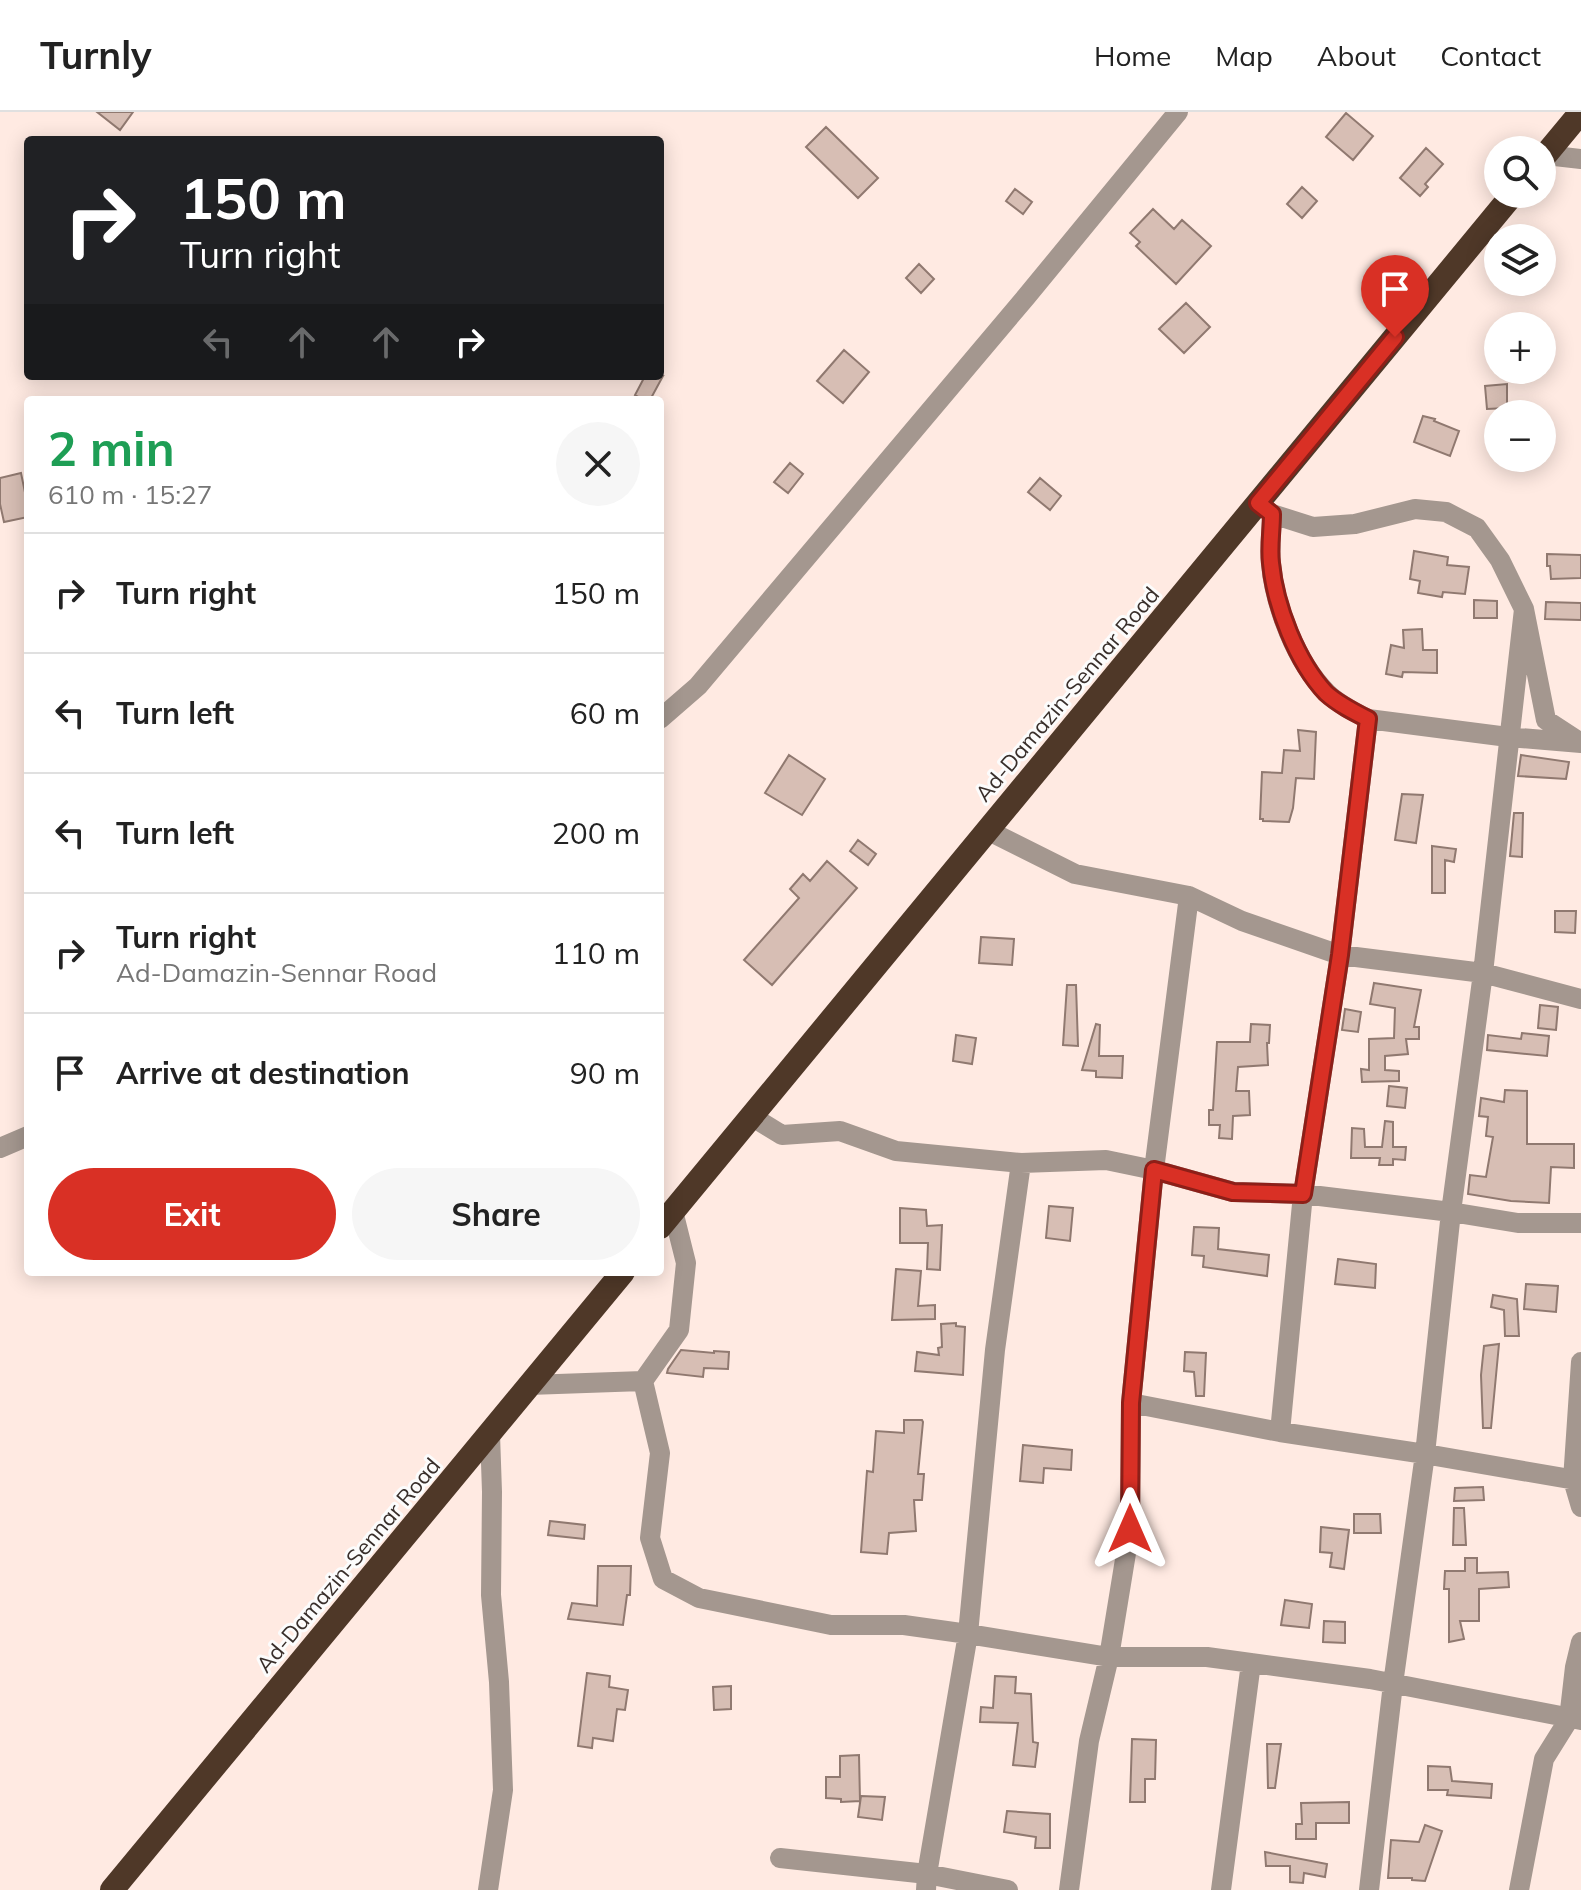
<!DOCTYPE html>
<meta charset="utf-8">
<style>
body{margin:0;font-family:Mulish,sans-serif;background:#f6f6f6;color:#222;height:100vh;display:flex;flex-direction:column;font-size:30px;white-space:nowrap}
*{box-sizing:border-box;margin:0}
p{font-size:26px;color:#767676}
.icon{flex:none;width:44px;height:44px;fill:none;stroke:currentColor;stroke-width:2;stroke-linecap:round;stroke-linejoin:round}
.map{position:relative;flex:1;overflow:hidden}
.details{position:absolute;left:24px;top:284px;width:640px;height:880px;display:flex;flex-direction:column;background:#fff;border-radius:8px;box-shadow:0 4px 20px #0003}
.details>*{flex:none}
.hud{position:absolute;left:24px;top:24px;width:640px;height:244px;border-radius:8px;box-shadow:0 4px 20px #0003;background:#202124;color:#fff;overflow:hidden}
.controls{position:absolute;left:1484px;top:24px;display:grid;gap:16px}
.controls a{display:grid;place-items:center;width:72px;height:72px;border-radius:50%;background:#fff;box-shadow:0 4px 20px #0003;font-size:40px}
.pin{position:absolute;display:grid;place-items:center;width:68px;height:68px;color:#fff;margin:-82px -34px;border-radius:50% 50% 50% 0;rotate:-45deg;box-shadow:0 0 8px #0007}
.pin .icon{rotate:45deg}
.me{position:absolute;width:88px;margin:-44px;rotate:0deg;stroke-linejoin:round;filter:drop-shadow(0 0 6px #0008)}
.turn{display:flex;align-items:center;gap:28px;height:168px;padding:0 24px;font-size:36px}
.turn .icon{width:104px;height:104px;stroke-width:2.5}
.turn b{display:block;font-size:56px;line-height:68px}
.lanes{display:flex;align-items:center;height:76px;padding:0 24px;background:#0003;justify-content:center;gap:40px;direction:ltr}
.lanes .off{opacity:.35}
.round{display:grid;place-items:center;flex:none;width:84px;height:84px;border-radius:42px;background:#f6f6f6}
.headline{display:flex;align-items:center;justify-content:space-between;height:136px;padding:0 24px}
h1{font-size:48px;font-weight:700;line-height:60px;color:#1e9e55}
.cta{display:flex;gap:16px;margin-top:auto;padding:16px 24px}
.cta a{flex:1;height:92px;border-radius:48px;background:#d93025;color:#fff;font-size:32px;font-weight:700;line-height:92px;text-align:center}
.cta a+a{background:#f6f6f6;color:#222}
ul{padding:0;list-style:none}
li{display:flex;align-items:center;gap:24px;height:120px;padding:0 24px;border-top:2px solid #e0e0e0}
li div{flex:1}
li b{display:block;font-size:30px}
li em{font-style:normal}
header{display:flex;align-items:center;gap:48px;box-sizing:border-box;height:112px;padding:0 40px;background:#fff;border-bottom:2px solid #e0e0e0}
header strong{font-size:38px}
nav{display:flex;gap:44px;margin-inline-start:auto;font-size:28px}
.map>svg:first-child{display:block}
.building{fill:#d7beb4;stroke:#907970;stroke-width:2}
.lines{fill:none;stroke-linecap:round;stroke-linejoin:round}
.minor{stroke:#a4978f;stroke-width:20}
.highway{stroke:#4f3828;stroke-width:24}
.route-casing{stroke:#8d1f18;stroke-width:20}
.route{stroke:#d93025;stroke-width:14}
.labels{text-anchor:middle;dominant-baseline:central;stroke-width:6;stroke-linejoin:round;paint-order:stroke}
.street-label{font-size:22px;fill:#392f2b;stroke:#fcfcfc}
</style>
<header>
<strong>Turnly</strong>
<nav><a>Home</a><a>Map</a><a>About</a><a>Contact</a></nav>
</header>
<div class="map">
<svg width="1581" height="1778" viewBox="0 0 1581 1778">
<rect width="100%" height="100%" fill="#ffeae2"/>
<path class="building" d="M97 0H133L120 18Z
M1346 1 1373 24 1353 48 1326 25Z
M826 15 878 66 858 86 806 35Z
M1426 36 1443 52 1425 72 1428 75 1420 84 1400 66Z
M1302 75 1317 89 1302 106 1287 92Z
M1015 77 1032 90 1023 102 1006 89Z
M1153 97 1174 117 1182 108 1211 134 1176 172 1136 134 1140 130 1130 121Z
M919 152 934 167 921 181 906 166Z
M1186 191 1210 215 1184 241 1159 217Z
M844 238 869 260 843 291 817 269Z
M645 264H663L650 288H644L635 283Z
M1507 272V296L1487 297 1485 274Z
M1423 304 1435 307 1434 309 1459 319 1450 344 1414 330Z
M790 351 803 362 788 381 774 370Z
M21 361 28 395V405L4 410 0 392V366Z
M1040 366 1061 384 1050 398 1028 380Z
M1414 439 1448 445 1447 453 1469 455 1465 482 1443 480 1442 485 1418 481 1420 469 1410 467Z
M1547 442 1581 443V466L1551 467 1550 454H1547Z
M1474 488 1497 489V506H1474Z
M1546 490 1581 491V508L1545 507Z
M1422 517 1423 538H1437V561L1403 560 1402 565 1386 562 1391 533 1404 536 1403 518Z
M1298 618 1316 620 1314 667 1296 666 1293 696 1289 710 1263 709V707H1260L1262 660 1282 661 1284 638 1300 639Z
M789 643 825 667 802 703 765 681Z
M1521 643 1569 650 1566 667 1518 664Z
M1402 682 1423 683 1416 731 1395 728Z
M1514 701H1523L1522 745 1510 744Z
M858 728 876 742 868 753 850 739Z
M1432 734 1456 737 1454 750 1445 748V781H1432Z
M827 749 857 776 772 873 744 848 799 786 790 777 803 762 810 769Z
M1555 799H1576L1575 821 1555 820Z
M981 825 1014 827 1012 853 979 851Z
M1374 871 1421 878 1414 915H1419V927H1406L1408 942 1385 944V958L1399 959V969L1362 970 1361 957 1369 958V927L1394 926 1395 896 1370 892Z
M1067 873H1076L1078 934 1063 933Z
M1540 893 1558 895 1556 918 1538 916Z
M1345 897 1361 900 1358 920 1342 918Z
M1096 912 1100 913 1099 944H1123L1122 966 1096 965V959L1082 958Z
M1251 912 1270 913 1269 931H1267L1268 953 1238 955 1236 979H1249L1250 1003 1233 1004 1232 1027 1219 1026 1220 1013H1209V998H1213L1217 930H1250Z
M1522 921 1549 924 1547 944 1487 938 1488 923 1521 927Z
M956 923 976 926 972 952 953 949Z
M1389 974 1407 976 1405 996 1387 994Z
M1505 978 1527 979V1032H1574V1056L1551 1055 1549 1091 1511 1089 1468 1082 1470 1063 1486 1065 1493 1025 1486 1024 1488 1005 1479 1004 1481 986 1504 990Z
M1385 1009 1393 1010V1035H1406L1405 1048 1393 1047V1053H1379L1380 1046H1351L1352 1016 1364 1017 1365 1035H1382Z
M1049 1094 1073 1096 1070 1129 1046 1126Z
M900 1096 926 1098 927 1114 942 1113 940 1158 927 1157 928 1131H900Z
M1194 1115 1219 1116 1218 1137 1269 1143 1267 1164 1203 1155 1204 1144 1192 1143Z
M1338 1147 1376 1152 1375 1176 1335 1172Z
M896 1157 921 1159 918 1194 935 1193V1207L892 1208Z
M1526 1172 1558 1174 1556 1200 1524 1197Z
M1493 1183 1517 1187 1519 1224H1505L1504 1198 1491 1195Z
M956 1211V1214L965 1215 963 1263 915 1259 917 1240 939 1243 938 1236 942 1235 941 1212Z
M1499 1232 1491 1316H1483L1481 1263 1484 1234Z
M681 1238 714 1241V1239L729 1240 728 1257 704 1256 703 1265 667 1261 668 1257Z
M1185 1240 1206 1241 1204 1284H1196L1194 1260 1184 1259Z
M904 1308H922L923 1310 918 1362H924L922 1388H914L916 1419 889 1421 887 1442 861 1440 867 1359 873 1360 876 1319 904 1321Z
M1023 1333 1072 1338 1071 1358 1044 1356 1043 1371 1020 1369Z
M1483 1375 1484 1388 1454 1389 1455 1376Z
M1454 1396H1464L1466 1433H1453Z
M1354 1402H1380L1381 1421H1354Z
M550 1409 585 1413 584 1427 548 1423Z
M1321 1415 1349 1418 1344 1457 1330 1455 1332 1441 1320 1440Z
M1465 1446H1477V1461L1508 1460 1509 1475 1479 1477V1509H1460L1464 1527 1449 1530V1477H1444L1445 1459H1465Z
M598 1454H631L630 1483H627L623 1513 568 1507 572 1491 597 1494Z
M1285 1488 1312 1492 1309 1516 1281 1513Z
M1324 1509 1345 1510V1531L1323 1530Z
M587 1561 610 1564 609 1575 628 1578 625 1598 617 1597 613 1629 593 1626 592 1636 578 1634Z
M995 1564 1016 1565 1015 1581 1031 1582 1033 1630 1038 1631 1035 1655 1013 1653 1018 1611 980 1610 981 1595 993 1596Z
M731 1574V1597L714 1598 713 1575Z
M1132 1627 1156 1628 1155 1667H1145V1690H1130Z
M1267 1632H1281L1275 1676H1268Z
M859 1643 860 1689 841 1690V1687L826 1686V1665H840V1644Z
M1428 1654 1450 1655 1452 1669 1492 1672 1491 1686 1447 1683 1448 1678H1428Z
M861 1684 885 1685 882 1708 858 1705Z
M1349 1690V1711H1316V1727H1296V1712H1302L1301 1691Z
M1007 1699 1050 1702V1736H1035L1036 1725 1004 1720Z
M1425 1713 1442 1719 1425 1769 1412 1768V1766H1388L1391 1728 1419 1730Z
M1265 1740 1327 1752 1325 1765 1304 1761 1303 1771 1290 1770V1754H1266Z"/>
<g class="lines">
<path class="minor" d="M1546 43 1581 47
M1258 391 1272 402 1313 415 1355 412 1415 397 1446 400 1477 416 1500 448 1524 497 1546 608 1581 631
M1272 402C1272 418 1269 435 1271 452 1275 494 1296 550 1327 581 1338 592 1354 600 1368 607L1508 625 1581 631
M660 607 698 574 1026 185 1178 0
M987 718 1075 762 1189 784 1242 809 1340 843 1483 861 1581 887
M751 1004 782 1023 840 1019 896 1039 1021 1051 1106 1048 1154 1058 1233 1080 1303 1082 1451 1100 1518 1111H1581
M0 1036 28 1024
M1581 1250 1573 1368 1581 1395
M643 1269 660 1341 650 1426 663 1467 699 1486 831 1513H904L968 1522 1109 1545H1207L1370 1567 1581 1608
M529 1273 643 1269 679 1218 686 1151 673 1099
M1131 1291 1280 1320 1425 1342 1581 1369
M1280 1320 1303 1082 1340 843 1368 607
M1569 1607 1575 1555 1581 1530
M780 1746 927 1762 1008 1778
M488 1778 503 1678 499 1570 491 1483 492 1380 490 1322
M926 1778 927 1762 968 1522 995 1238 1021 1051
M1069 1778 1089 1629 1109 1545 1130 1417 1131 1291 1154 1058 1189 784
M1221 1778 1251 1551
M1369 1778 1393 1572 1425 1342 1451 1100 1483 861 1524 497
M1519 1778 1544 1647 1569 1607 1578 1597"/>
<path class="highway" d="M1542 47 1581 0
M660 1115 1513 82
M112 1778 623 1160"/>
</g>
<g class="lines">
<defs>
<path id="route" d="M1130 1417 1131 1291 1154 1058 1233 1080 1303 1082 1340 843 1368 607C1354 600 1338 592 1326 581 1297 550 1275 494 1271 451 1269 435 1272 418 1272 402L1258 391 1395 225"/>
</defs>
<use href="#route" class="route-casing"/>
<use href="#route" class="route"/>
</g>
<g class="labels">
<g class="street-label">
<text transform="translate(1067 582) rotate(-50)">Ad-Damazin-Sennar Road</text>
<text transform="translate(348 1453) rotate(-50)">Ad-Damazin-Sennar Road</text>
</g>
</g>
</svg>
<div class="controls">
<a><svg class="icon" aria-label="search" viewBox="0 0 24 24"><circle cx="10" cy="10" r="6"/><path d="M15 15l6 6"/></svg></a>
<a><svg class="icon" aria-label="layers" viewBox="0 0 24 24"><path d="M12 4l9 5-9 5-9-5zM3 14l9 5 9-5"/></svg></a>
<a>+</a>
<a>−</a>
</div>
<div class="pin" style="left:1395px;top:225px;background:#d93025"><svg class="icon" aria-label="arrive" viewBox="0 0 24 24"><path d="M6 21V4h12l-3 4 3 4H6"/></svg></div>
<svg class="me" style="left:1130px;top:1417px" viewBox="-20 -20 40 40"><path d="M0-17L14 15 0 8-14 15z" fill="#d93025" stroke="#fff" stroke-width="4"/></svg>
<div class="hud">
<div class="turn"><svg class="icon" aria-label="right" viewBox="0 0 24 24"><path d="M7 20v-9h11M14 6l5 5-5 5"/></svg><div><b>150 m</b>Turn right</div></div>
<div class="lanes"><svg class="icon off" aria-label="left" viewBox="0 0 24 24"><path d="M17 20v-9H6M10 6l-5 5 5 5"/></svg><svg class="icon off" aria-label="ahead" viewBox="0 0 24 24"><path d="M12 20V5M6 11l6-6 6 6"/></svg><svg class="icon off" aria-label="ahead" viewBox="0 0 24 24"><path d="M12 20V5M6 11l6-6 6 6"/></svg><svg class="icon" aria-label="right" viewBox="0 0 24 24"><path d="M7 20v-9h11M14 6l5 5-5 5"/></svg></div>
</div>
<section class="details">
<div class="headline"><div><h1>2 min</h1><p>610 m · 15:27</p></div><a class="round"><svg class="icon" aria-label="close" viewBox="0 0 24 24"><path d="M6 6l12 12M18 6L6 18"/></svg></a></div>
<ul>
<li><svg class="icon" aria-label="right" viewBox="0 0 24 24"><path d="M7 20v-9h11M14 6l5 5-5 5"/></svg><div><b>Turn right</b></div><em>150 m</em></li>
<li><svg class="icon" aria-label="left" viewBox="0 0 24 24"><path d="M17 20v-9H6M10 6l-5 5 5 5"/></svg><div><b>Turn left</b></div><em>60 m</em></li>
<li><svg class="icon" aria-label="left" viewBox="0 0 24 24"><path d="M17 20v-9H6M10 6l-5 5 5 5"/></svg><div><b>Turn left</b></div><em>200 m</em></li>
<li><svg class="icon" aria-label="right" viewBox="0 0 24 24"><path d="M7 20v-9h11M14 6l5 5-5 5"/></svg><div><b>Turn right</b><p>Ad-Damazin-Sennar Road</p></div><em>110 m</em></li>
<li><svg class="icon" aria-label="arrive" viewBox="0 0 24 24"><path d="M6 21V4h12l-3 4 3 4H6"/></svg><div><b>Arrive at destination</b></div><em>90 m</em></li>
</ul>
<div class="cta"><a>Exit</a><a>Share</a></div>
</section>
</div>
